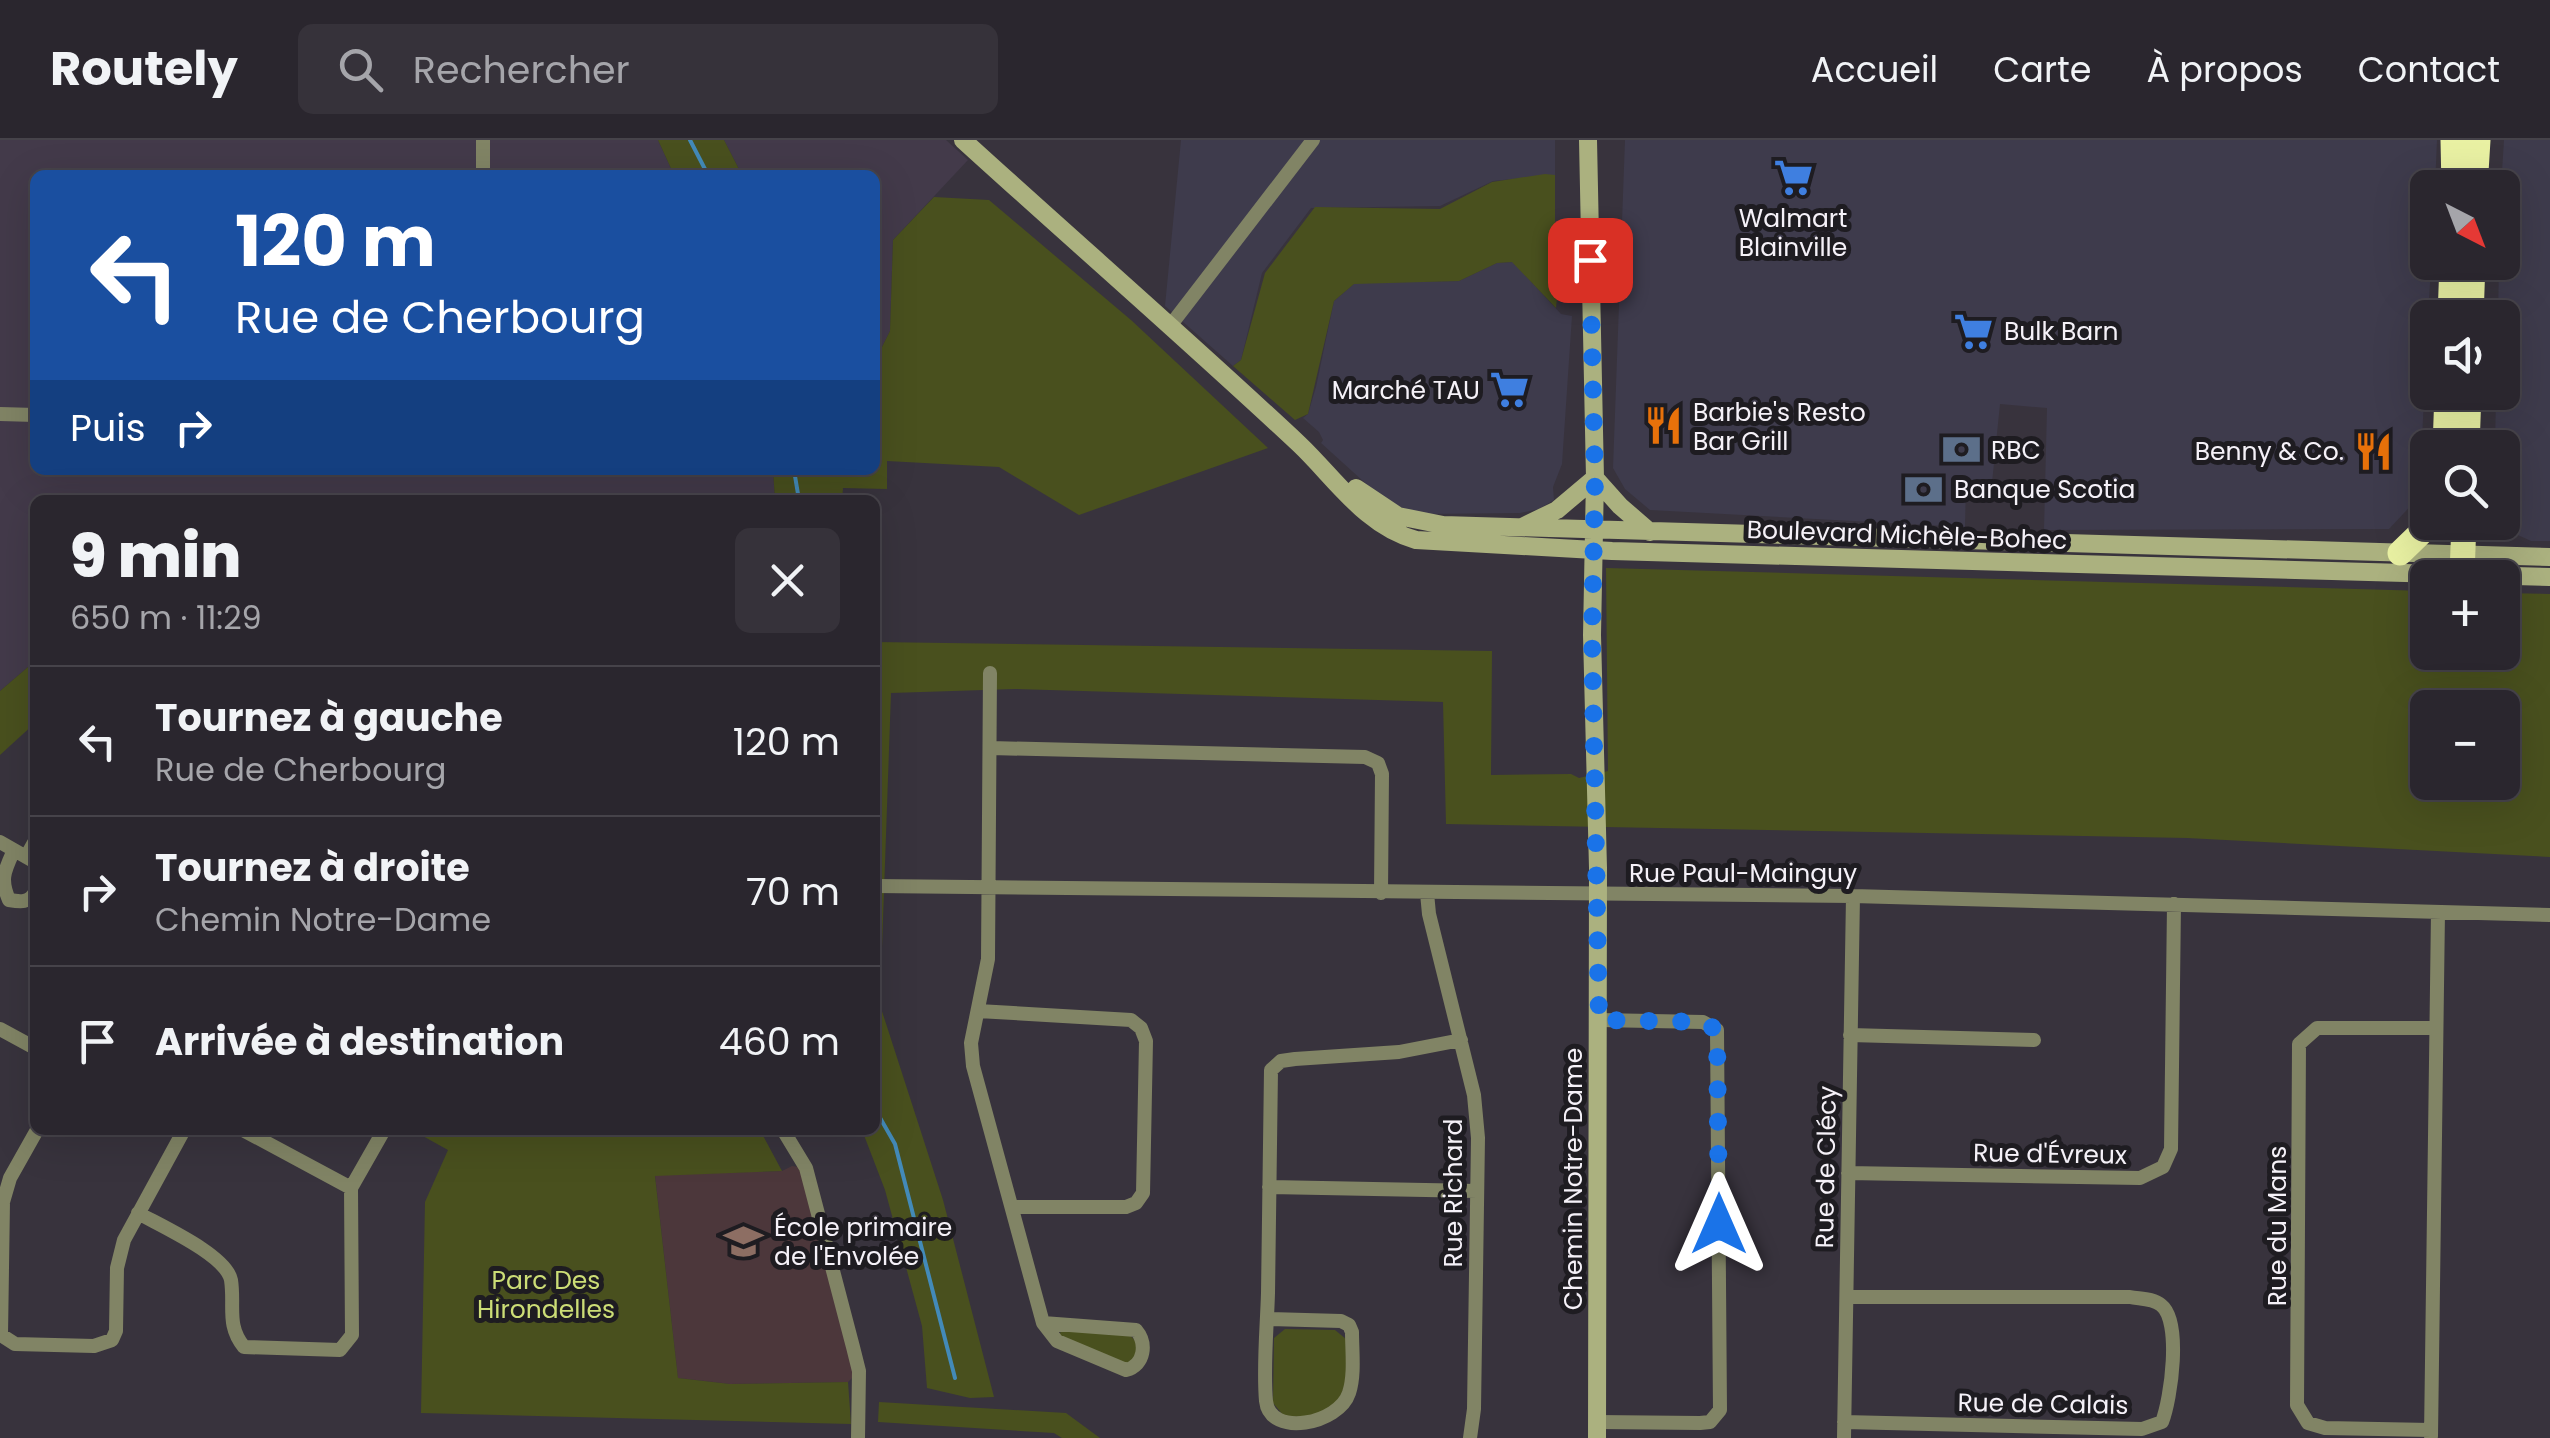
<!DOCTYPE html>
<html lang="fr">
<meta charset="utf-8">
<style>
body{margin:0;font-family:Poppins,sans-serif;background:#36323a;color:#f1f3f6;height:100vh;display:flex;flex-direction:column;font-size:38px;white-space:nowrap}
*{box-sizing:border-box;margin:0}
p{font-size:32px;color:#a5a5aa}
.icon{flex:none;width:55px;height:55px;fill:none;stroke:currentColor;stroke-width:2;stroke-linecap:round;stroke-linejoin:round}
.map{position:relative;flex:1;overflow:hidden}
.details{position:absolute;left:30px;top:355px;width:850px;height:640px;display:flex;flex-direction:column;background:#2a262e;border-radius:15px;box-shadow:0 10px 40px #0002,0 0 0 2px #46434a}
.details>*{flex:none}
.guide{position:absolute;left:30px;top:30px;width:850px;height:305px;border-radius:15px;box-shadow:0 10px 40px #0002,0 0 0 2px #46434a;background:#1a4fa0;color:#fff;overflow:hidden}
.needle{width:65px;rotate:138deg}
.controls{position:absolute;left:2410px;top:30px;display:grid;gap:20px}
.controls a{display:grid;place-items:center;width:110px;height:110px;border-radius:15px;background:#2a262e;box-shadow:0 10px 40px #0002,0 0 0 2px #46434a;font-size:50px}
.pin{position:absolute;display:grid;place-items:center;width:85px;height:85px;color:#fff;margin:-42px;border-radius:20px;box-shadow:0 5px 15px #0006}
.me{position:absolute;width:110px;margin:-55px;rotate:0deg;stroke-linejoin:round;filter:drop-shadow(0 0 8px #0008)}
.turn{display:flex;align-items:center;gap:35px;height:210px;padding:0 40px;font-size:45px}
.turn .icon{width:130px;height:130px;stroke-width:2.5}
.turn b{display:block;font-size:70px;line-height:85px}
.then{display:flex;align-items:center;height:95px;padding:0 40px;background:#0003;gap:20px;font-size:38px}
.round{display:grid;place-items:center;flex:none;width:105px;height:105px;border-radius:15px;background:#36323a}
.overview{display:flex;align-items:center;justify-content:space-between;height:170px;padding:0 40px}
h1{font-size:60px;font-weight:800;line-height:75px}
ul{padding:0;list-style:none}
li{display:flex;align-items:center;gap:30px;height:150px;padding:0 40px;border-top:2px solid #46434a}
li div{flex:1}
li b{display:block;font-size:38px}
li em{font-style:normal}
header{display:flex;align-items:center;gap:60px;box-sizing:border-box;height:140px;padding:0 50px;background:#2a262e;border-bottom:2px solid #46434a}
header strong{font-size:48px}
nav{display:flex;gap:55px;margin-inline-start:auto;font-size:35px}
.search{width:700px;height:90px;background:#36323a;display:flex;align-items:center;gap:25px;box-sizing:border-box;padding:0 35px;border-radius:15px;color:#a5a5aa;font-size:38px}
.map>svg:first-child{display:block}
.commercial{fill:#3e3b4c}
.built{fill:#433a4a}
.education{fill:#4c373b}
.green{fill:#49501e;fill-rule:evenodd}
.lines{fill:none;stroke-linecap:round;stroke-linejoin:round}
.stream{stroke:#438ab8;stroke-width:4}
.street{stroke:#818465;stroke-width:14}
.secondary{stroke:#abb17f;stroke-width:18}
.highway{stroke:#e9f1a3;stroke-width:25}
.route{stroke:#1a73e8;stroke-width:18;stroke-dasharray:0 32.4}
.labels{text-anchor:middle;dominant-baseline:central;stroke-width:10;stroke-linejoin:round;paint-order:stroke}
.poi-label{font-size:25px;fill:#f5f1f8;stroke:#1e1c21;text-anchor:start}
.street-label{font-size:25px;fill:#f5f1f8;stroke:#1e1c21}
.park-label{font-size:25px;fill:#ccdd76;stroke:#1e1c21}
</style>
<header>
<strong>Routely</strong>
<div class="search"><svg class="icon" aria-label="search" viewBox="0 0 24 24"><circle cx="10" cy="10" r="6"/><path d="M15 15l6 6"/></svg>Rechercher</div>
<nav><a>Accueil</a><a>Carte</a><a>À propos</a><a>Contact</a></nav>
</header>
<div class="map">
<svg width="2550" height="1298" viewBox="0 0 2550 1298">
<rect width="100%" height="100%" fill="#38333d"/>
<path class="commercial" d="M1181 0H1555V35L1493 41 1440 66 1311 68 1262 133 1241 220 1233 226 1165 166Z
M1625 0H2437L2435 47 2428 48V122L2431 123 2419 357 2389 389 2044 390 2047 268 2000 264 1992 343 1966 342 1965 387 1650 370 1625 349 1613 328Z
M2504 0H2550V401H2531L2507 390 2499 383 2502 382V308L2495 307 2496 253 2502 252V178L2498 177 2499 123 2502 122 2501 47Z
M1513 122 1561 174 1572 176 1562 324 1553 347 1554 360 1539 369 1520 373 1426 374 1400 367 1374 351 1321 303 1323 300 1319 292 1303 278 1308 274 1316 247 1334 161 1355 143 1459 141 1497 123Z"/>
<path class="built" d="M0 0H658L674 35H537L515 34 496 28 495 35H35V330H773L775 360H35V521L0 551Z
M724 0H946L968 20 893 100 890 191 878 215 875 214V35H742Z"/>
<path class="education" d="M792 1026 806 1028 859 1231 848 1242 730 1244 678 1238 655 1035 782 1031Z"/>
<path class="green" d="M658 0H724L742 35H674Z
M1545 34 1555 35V104L1562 109 1556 168 1512 122 1497 123 1459 141 1354 144 1334 161 1308 274 1295 280 1233 226 1241 220 1265 133 1315 67 1440 69 1492 42Z
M934 57 989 60 1131 180 1268 308 1079 375 999 327 887 321V349L843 348 842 360H775L773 330H875V214L878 215 890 191 893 100Z
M1606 428 2427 451 2428 512H2502L2503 453 2550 454V717L2187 698 1446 684 1443 562 1015 549 891 553 880 865 943 1060 994 1257 970 1258 927 1248 922 1186 885 1050 862 990H875V502L1492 511 1491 635 1571 634 1579 638 1608 631ZM2428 568H2502V642H2428Z
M35 521V583L0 615V551Z
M412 990H760L782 1031 655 1036 678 1238 730 1244 848 1242 851 1284 421 1273 425 1062 448 1010Z
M1285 1189 1335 1190 1346 1199C1349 1227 1349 1267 1317 1276 1307 1279 1293 1276 1284 1276L1273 1263 1274 1198Z
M1061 1191 1129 1194 1137 1203 1136 1217 1130 1224 1124 1223 1059 1196Z
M879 1262 1066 1273 1100 1298H1062L1054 1293 878 1282Z"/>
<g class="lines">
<path class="stream" d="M690 0 708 35
M794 330 799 360
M875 969 895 1004 955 1238"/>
<path class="street" d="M483 35V0
M1170 186 1313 0
M0 274 35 275
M990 533 988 819 971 903 973 926 1043 1183 1057 1201 1126 1230C1145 1225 1147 1203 1136 1190L1043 1183
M991 608 1365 617 1378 623 1382 634 1381 753
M0 702 35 722
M14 710C4 732 0 739 9 760 21 762 29 763 35 752
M26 717 35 701
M875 746 1853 756 2550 775
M1427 753 1429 774 1474 955 1478 998 1474 1269 1470 1298
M978 871 1131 880 1141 888 1146 901 1143 1053 1136 1063 1126 1067H1012
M0 889 35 908
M1850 895 2034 900
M37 990 10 1038 3 1062 1 1195 15 1204 94 1206 112 1200 116 1191 117 1128 124 1100 184 990
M243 990 351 1048
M783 990 806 1028 853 1207 859 1231 858 1298
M1848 1033 2140 1038 2163 1027 2171 1009 2174 764
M1269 1047 1477 1051
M138 1073C161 1086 226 1115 231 1140 235 1166 226 1185 244 1207L340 1210 352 1195 351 1048 384 990
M1267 1179 1341 1181 1349 1185 1352 1192C1352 1211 1355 1235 1349 1253 1339 1284 1270 1298 1266 1261 1263 1226 1267 1188 1268 1153 1269 1079 1270 1004 1271 930L1281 921 1295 919 1399 912 1461 900
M1597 1282 1700 1283 1710 1282 1720 1270 1717 890 1703 882 1599 880
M1844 1282 2142 1289 2162 1282C2171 1259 2182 1181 2161 1165 2153 1158 2139 1159 2130 1157H1847
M2431 1290 2325 1288 2308 1283 2297 1265 2299 904 2317 888H2434
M2431 1296 2438 772
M1844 1298 1853 756"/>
<path class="secondary" d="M963 0C1075 102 1189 201 1299 304 1335 338 1365 386 1416 400L1612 411 2550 437
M1588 0 1595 338 1592 495 1598 728 1597 1298
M1595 338 1620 366 1650 392
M1356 348 1398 376 1443 385 2550 417
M1524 386 1557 370 1595 338"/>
<path class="highway" d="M2453 0 2454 48
M2475 48 2478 0
M2450 178 2452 122
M2471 178 2473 122
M2445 308 2447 252
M2467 308 2469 252
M2400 413 2432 382
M2462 435 2464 382"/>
</g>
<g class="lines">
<path class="route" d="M1590 120 1595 338 1592 495 1599 880 1703 882 1717 890 1719 1084"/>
</g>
<defs>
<symbol id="supermarket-bare" viewBox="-9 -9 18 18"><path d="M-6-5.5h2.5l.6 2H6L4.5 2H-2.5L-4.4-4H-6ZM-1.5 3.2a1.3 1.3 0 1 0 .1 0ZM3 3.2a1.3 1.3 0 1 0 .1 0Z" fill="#3f7fe0" stroke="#1e1c21" stroke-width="2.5" paint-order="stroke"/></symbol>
<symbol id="restaurant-bare" viewBox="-9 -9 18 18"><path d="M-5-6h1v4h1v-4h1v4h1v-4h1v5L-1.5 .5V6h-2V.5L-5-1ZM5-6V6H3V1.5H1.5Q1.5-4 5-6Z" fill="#e8710a" stroke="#1e1c21" stroke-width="2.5" paint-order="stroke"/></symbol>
<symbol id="bank-bare" viewBox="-9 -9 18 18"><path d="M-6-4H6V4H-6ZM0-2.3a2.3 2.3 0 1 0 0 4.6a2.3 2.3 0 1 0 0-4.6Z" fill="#5c6f8a" stroke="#1e1c21" stroke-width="2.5" paint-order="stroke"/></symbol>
<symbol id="school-bare" viewBox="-9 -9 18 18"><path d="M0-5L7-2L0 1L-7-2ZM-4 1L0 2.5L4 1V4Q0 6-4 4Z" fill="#8d6e63" stroke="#1e1c21" stroke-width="2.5" paint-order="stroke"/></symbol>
</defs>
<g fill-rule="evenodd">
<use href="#supermarket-bare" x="1766" y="10" width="55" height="55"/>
<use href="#supermarket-bare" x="1946" y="164" width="55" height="55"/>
<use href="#supermarket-bare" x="1482" y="222" width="55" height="55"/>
<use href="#restaurant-bare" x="1636" y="258" width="55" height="55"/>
<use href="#bank-bare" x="1934" y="282" width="55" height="55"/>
<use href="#restaurant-bare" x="2346" y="284" width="55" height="55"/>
<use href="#bank-bare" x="1896" y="322" width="55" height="55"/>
<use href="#school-bare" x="716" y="1074" width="55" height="55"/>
</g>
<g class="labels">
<g class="poi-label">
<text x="1793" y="78" text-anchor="middle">Walmart<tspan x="1793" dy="29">Blainville</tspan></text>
<text x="2004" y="191">Bulk Barn</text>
<text x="1480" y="250" text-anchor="end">Marché TAU</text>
<text x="1693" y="272">Barbie's Resto<tspan x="1693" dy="29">Bar Grill</tspan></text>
<text x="1991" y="310">RBC</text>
<text x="2344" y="311" text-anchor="end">Benny &amp; Co.</text>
<text x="1954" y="349">Banque Scotia</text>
<text x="774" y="1087">École primaire<tspan x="774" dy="29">de l'Envolée</tspan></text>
</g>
<g class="street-label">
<text transform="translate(1907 395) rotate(2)">Boulevard Michèle-Bohec</text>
<text x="1743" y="733">Rue Paul-Mainguy</text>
<text transform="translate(2050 1014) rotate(1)">Rue d'Évreux</text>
<text transform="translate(1826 1027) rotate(-89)">Rue de Clécy</text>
<text transform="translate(1573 1039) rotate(-90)">Chemin Notre-Dame</text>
<text transform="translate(1453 1053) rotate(-90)">Rue Richard</text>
<text transform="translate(2277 1086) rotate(-90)">Rue du Mans</text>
<text transform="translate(2043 1264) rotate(1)">Rue de Calais</text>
</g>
<g class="park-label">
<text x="546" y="1140">Parc Des<tspan x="546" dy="29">Hirondelles</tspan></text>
</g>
</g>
</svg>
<div class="controls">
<a><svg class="needle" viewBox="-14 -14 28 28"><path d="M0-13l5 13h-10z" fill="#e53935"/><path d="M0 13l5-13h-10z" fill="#a5a5aa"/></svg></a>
<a><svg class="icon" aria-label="sound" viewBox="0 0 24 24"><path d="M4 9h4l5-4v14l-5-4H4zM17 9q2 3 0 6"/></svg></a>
<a><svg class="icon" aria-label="search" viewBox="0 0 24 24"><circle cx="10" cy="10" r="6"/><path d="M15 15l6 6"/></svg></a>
<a>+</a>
<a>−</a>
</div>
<div class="pin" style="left:1590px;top:120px;background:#d93025"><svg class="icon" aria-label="arrive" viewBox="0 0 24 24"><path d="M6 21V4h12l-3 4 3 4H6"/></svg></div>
<svg class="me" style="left:1719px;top:1084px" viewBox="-20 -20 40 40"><path d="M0-17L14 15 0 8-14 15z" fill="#1a73e8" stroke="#fff" stroke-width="4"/></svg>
<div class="guide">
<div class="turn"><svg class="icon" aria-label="left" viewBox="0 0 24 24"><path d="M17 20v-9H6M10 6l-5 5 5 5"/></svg><div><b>120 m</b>Rue de Cherbourg</div></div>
<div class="then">Puis<svg class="icon" aria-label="right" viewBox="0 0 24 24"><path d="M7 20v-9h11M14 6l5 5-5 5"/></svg></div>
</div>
<section class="details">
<div class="overview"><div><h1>9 min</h1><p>650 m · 11:29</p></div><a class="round"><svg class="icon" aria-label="close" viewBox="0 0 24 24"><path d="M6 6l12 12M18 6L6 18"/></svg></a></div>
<ul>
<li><svg class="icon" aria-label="left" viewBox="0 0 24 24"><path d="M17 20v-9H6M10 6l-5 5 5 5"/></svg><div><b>Tournez à gauche</b><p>Rue de Cherbourg</p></div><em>120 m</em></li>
<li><svg class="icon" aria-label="right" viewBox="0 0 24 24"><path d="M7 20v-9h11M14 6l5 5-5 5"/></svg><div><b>Tournez à droite</b><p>Chemin Notre-Dame</p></div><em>70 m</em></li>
<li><svg class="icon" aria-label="arrive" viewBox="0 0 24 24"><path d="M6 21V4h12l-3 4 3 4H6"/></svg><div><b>Arrivée à destination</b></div><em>460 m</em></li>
</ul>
</section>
</div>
